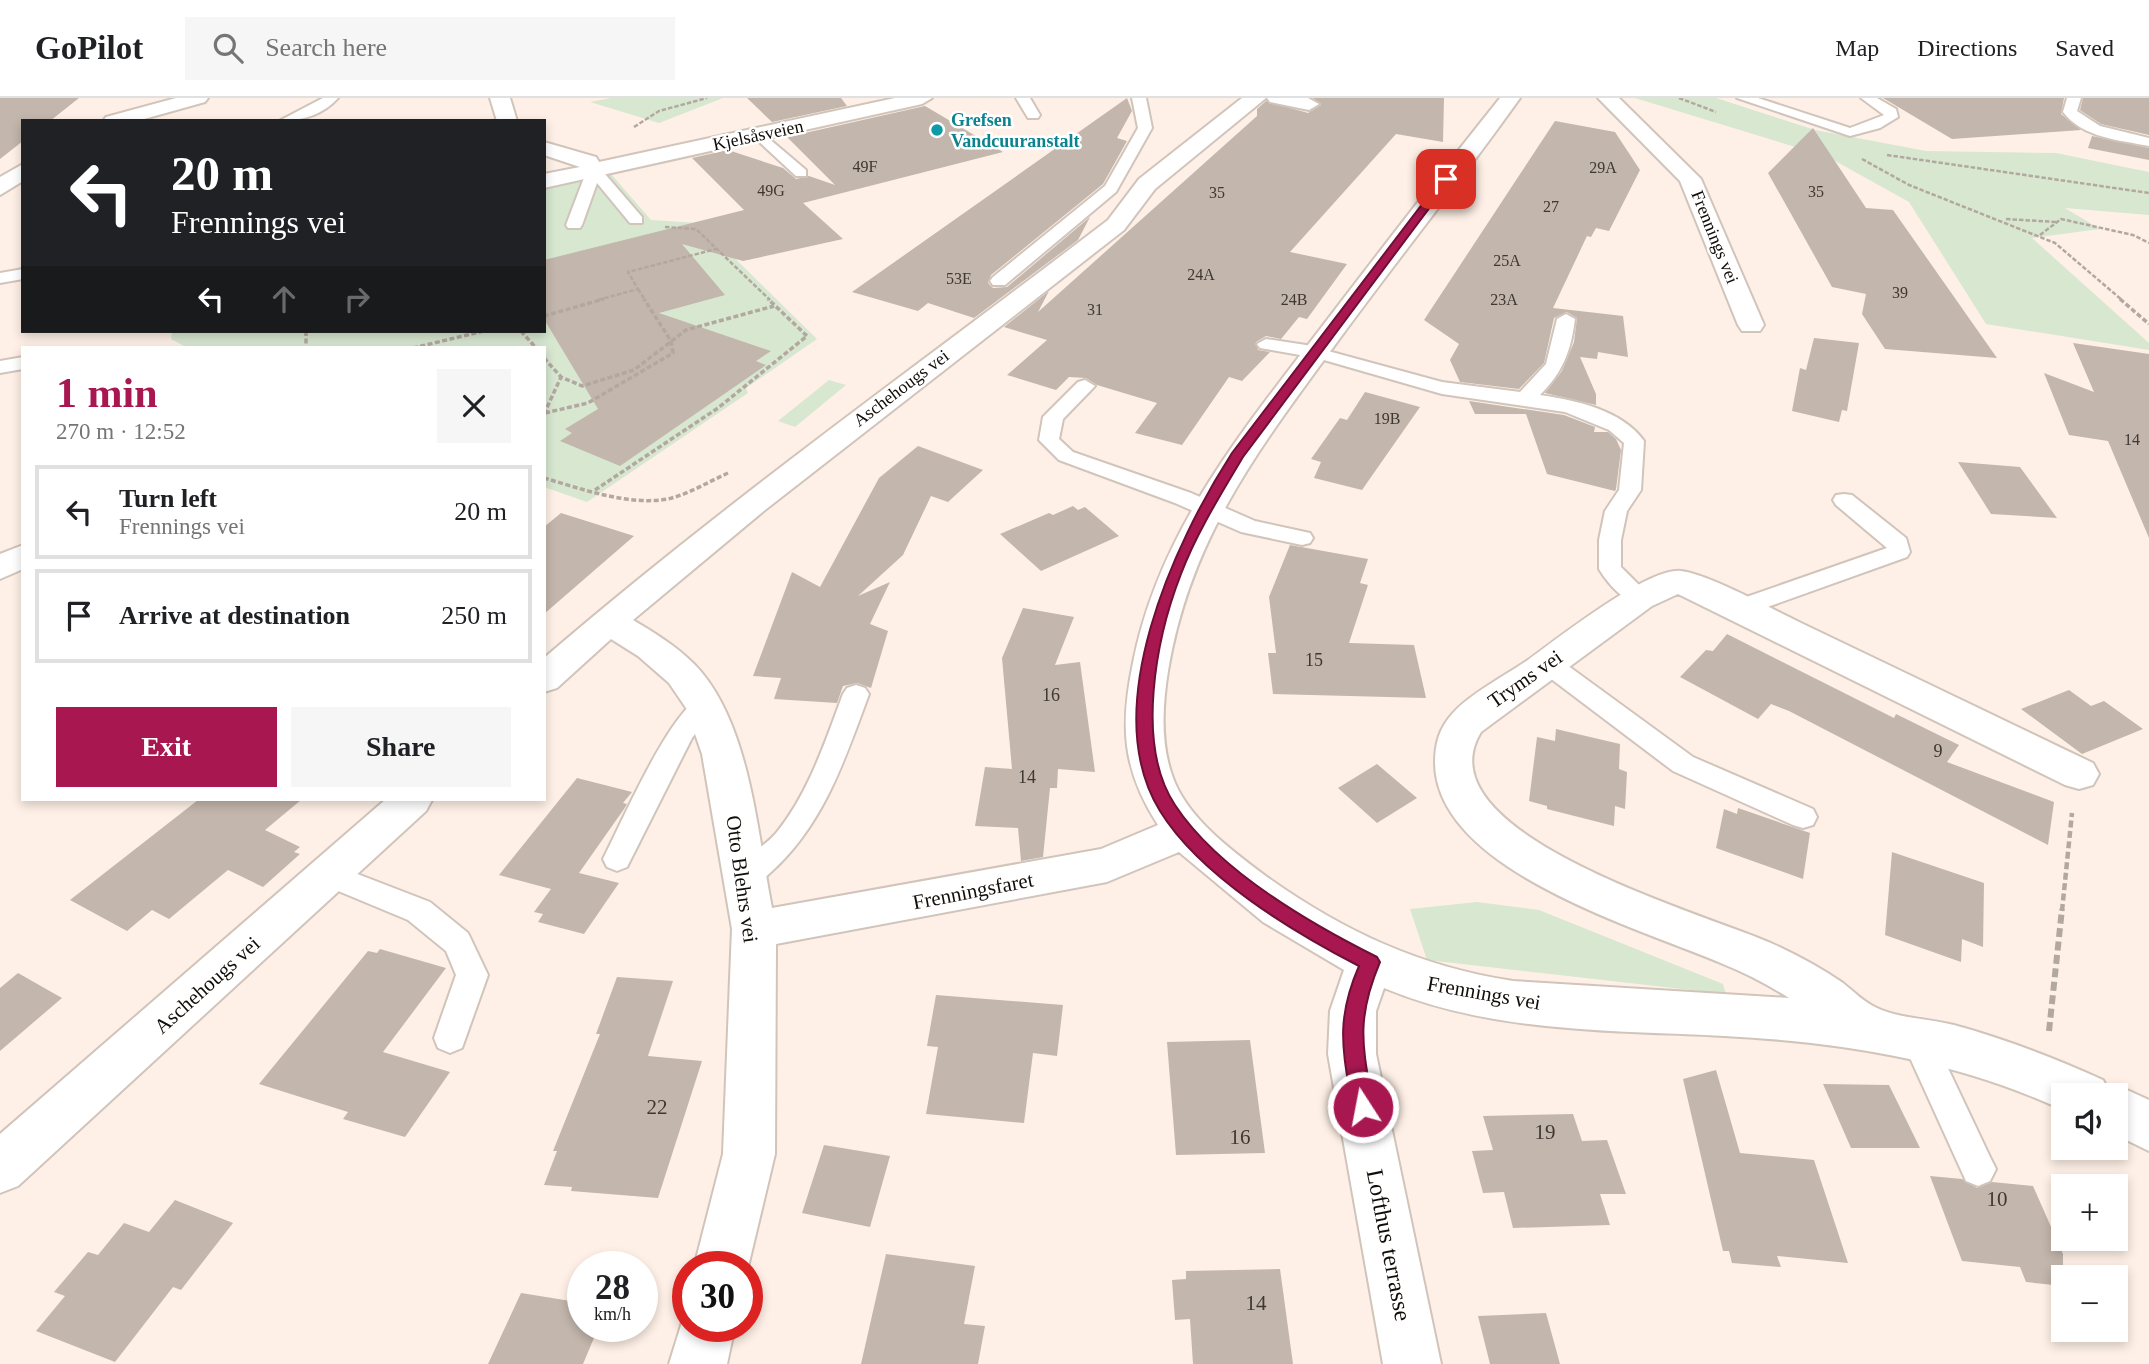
<!DOCTYPE html>
<meta charset="utf-8">
<style>
body{margin:0;font-family:"Times New Roman",serif;background:#f6f6f6;color:#202124;height:100vh;display:flex;flex-direction:column;font-size:26px;white-space:nowrap}
*{box-sizing:border-box;margin:0}
p{font-size:23px;color:#757577}
.icon{flex:none;width:38px;height:38px;fill:none;stroke:currentColor;stroke-width:2;stroke-linecap:round;stroke-linejoin:round}
.map{position:relative;flex:1;overflow:hidden}
.panel{position:absolute;left:21px;top:248px;width:525px;height:455px;display:flex;flex-direction:column;background:#fff;border-radius:0px;box-shadow:0 4px 10px #0003}
.panel>*{flex:none}
.top-card{position:absolute;left:21px;top:21px;width:525px;height:214px;border-radius:0px;box-shadow:0 4px 10px #0003;background:#202124;color:#fff;overflow:hidden}
.controls{position:absolute;left:2051px;top:985px;display:grid;gap:14px}
.controls a{display:grid;place-items:center;width:77px;height:77px;border-radius:0px;background:#fff;box-shadow:0 4px 10px #0003;font-size:35px}
.speed{position:absolute;left:567px;top:1153px;display:flex;gap:14px;font-size:35px;font-weight:700;text-align:center}
.speed>*{display:grid;place-content:center;width:91px;height:91px;border-radius:50%;background:#fff;box-shadow:0 4px 10px #0003;line-height:1}
.speed small{font-size:18px;font-weight:400}
.speed .limit{border:10px solid #d22;background:#fff;color:#111}
.pin{position:absolute;display:grid;place-items:center;width:60px;height:60px;color:#fff;margin:-30px;border-radius:14px;box-shadow:0 4px 10px #0006}
.me{position:absolute;width:77px;margin:-38px;rotate:349deg;stroke-linejoin:round;filter:drop-shadow(0 0 5px #0008)}
.turn{display:flex;align-items:center;gap:24px;height:147px;padding:0 35px;font-size:32px}
.turn .icon{width:91px;height:91px;stroke-width:2.5}
.turn b{display:block;font-size:49px;line-height:60px}
.lanes{display:flex;align-items:center;height:66px;padding:0 35px;background:#0003;justify-content:center;gap:35px;direction:ltr}
.lanes .off{opacity:.35}
.round{display:grid;place-items:center;flex:none;width:74px;height:74px;border-radius:0px;background:#f6f6f6}
.head{display:flex;align-items:center;justify-content:space-between;height:119px;padding:0 35px}
h1{font-size:42px;font-weight:700;line-height:52px;color:#a91751}
.action{display:flex;gap:14px;margin-top:auto;padding:14px 35px}
.action a{flex:1;height:80px;border-radius:0px;background:#a91751;color:#fff;font-size:28px;font-weight:700;line-height:80px;text-align:center}
.action a+a{background:#f6f6f6;color:#202124}
ul{padding:0;list-style:none}
li{display:flex;align-items:center;gap:21px;height:94px;margin:0 14px 10px;padding:0 21px;border:4px solid #e0e0e0;border-radius:0px}
li div{flex:1}
li b{display:block;font-size:26px}
li em{font-style:normal}
header{display:flex;align-items:center;gap:42px;box-sizing:border-box;height:98px;padding:0 35px;background:#fff;border-bottom:2px solid #e0e0e0}
header strong{font-size:33px}
nav{display:flex;gap:38px;margin-inline-start:auto;font-size:24px}
.search{width:490px;height:63px;background:#f6f6f6;display:flex;align-items:center;gap:18px;box-sizing:border-box;padding:0 24px;border-radius:0px;color:#757577;font-size:26px}
.map>svg:first-child{display:block}
.green{fill:#d7e7d0}
.building{fill:#c3b6ac}
.lines{fill:none;stroke-linecap:round;stroke-linejoin:round}
.service-casing{stroke:#d1c4ba;stroke-width:4}
.minor-casing{stroke:#d1c4ba;stroke-width:4}
.tertiary-casing{stroke:#d1c4ba;stroke-width:4}
.path-far3{stroke:#b3a8a0;stroke-width:2.5;stroke-dasharray:4.5 2;stroke-linecap:butt}
.path-far2{stroke:#b3a8a0;stroke-width:3.5;stroke-dasharray:5 2.5;stroke-linecap:butt}
.path-far1{stroke:#b3a8a0;stroke-width:4.5;stroke-dasharray:7 3.5;stroke-linecap:butt}
.path{stroke:#b3a8a0;stroke-width:6;stroke-dasharray:9 4.5;stroke-linecap:butt}
.service{fill:#fff;fill-rule:evenodd}
.minor{fill:#fff;fill-rule:evenodd}
.tertiary{fill:#fff;fill-rule:evenodd}
.route{fill:#a91751;stroke:#6e0f35;stroke-width:2}
.culture-dot{fill:#0f9aa8;stroke:#fff;stroke-width:2.5}
.labels{text-anchor:middle;dominant-baseline:central;stroke-width:5;stroke-linejoin:round;paint-order:stroke}
.far-number-label{font-size:16px;fill:#3e3732}
.far-culture-label{font-size:18px;font-weight:bold;fill:#0d838f;stroke:#fff;text-anchor:start}
.far-street-label{font-size:18px;fill:#110d09;stroke:#fff}
.number-label{font-size:18px;fill:#3e3732}
.street-label{font-size:21px;fill:#110d09;stroke:#fff}
.near-number-label{font-size:21px;fill:#3e3732}
.near-street-label{font-size:24px;fill:#110d09;stroke:#fff}
</style>
<header>
<strong>GoPilot</strong>
<div class="search"><svg class="icon" aria-label="search" viewBox="0 0 24 24"><circle cx="10" cy="10" r="6"/><path d="M15 15l6 6"/></svg>Search here</div>
<nav><a>Map</a><a>Directions</a><a>Saved</a></nav>
</header>
<div class="map">
<svg width="2149" height="1266" viewBox="0 0 2149 1266">
<rect width="100%" height="100%" fill="#fef0e6"/>
<path class="green" d="M611 0H723L659 25 590 4Z
M1635 0H1716L1815 32 1926 53 2056 55 2149 74V117L2065 110 2100 131 2032 140 2149 245V252L1986 226 1909 104 1828 59Z
M611 76 651 122 699 125 817 241 746 290 748 295 587 404 544 389V250H188L171 241 172 233H544V89Z
M829 282 846 287 795 329 778 323Z
M1477 804 1539 812 1723 886 1726 896 1427 862 1410 811Z"/>
<path class="building" d="M0 0H79L50 23H23V43L0 61Z
M747 0H841L847 8 772 24Z
M1127 0 1132 13 1117 40 1127 43 1103 86 991 177 988 185 993 190 1007 189 1090 119 1078 142 974 220 928 205 918 213 852 194Z
M1313 0H1444L1443 44 1396 36 1290 154 1347 166 1307 221 1299 219 1281 241 1266 238 1256 244 1258 252 1270 254 1242 283 1229 279 1182 347 1135 335 1157 305 1097 287 1086 280 1069 279 1056 292 1007 277 1047 242 1004 229 1049 193 1038 214 1257 18V11L1266 3 1308 15 1321 7Z
M1883 0H2064L2061 16 2081 32 1952 41Z
M2083 0H2149V37L2101 26 2080 12Z
M925 8 1003 54 803 105 843 141 743 163 682 146 725 197 659 215 771 253 756 263 766 267 620 368 560 343 572 335 565 331 598 311 544 221V162L744 112 692 60 728 52 783 70 796 81 809 78 835 87 787 39Z
M1555 23 1615 34 1640 72 1609 133 1596 130 1591 139 1587 138 1553 210 1623 218 1628 259 1598 254 1597 261 1580 259 1596 296V307L1545 295 1562 273 1574 244 1577 220 1567 214 1554 220 1544 265 1519 291 1460 284 1450 262 1459 246 1424 222Z
M1813 30 1866 110 1893 112 1997 260 1885 251 1862 216 1866 196 1832 189 1768 75Z
M2092 38 2149 50V62L2088 50Z
M1814 240 1859 245 1847 313 1842 312 1839 324 1792 313 1800 270 1806 272Z
M2073 245 2149 256V440L2108 343 2069 337 2044 275 2094 294Z
M1365 294 1420 309 1362 392 1314 380 1321 364 1311 361 1340 320 1347 322Z
M1469 303 1564 317 1595 329 1594 334H1608L1616 341 1621 352 1616 391 1615 393 1547 376 1526 316H1475Z
M918 348 983 372 948 404 931 398 903 457 858 498 890 484 870 526 888 533 871 590 857 585 843 588 837 605 774 601 781 580 753 578 792 474 820 489 879 380Z
M1958 364 2020 369 2057 420 1991 416Z
M1073 408 1078 412 1085 409 1119 438 1041 473 1000 436 1049 415 1053 417Z
M561 415 634 438 544 516V429Z
M1290 447 1368 461 1360 485 1368 487 1349 545 1414 547 1426 600 1273 596 1268 555H1276L1269 499Z
M1023 510 1074 519 1055 567 1080 564 1095 674 1058 671 1057 690H1050L1043 759 1021 763 1018 730 975 728 985 669 1012 671 1002 560Z
M1727 536 1894 620 1896 616 1959 647 1947 664 2054 704 2048 747 1789 613 1771 606 1758 621 1680 579 1706 552 1713 553Z
M2069 592 2091 608 2104 603 2143 631 2082 656 2021 611Z
M1556 631 1620 646 1619 671 1627 674 1625 711 1615 708 1614 728 1547 711V708L1529 703 1537 639 1555 643Z
M1377 666 1417 700 1377 725 1338 690Z
M577 680 632 694 623 705 627 706 624 711 579 775 619 785 584 836 538 824 543 816 534 814 551 791 499 777Z
M198 702H301L265 732 300 749 294 754 300 756 263 789 228 772 169 821 152 812 127 833 70 802Z
M1738 710 1810 735 1803 781 1716 750 1724 711 1737 716Z
M1892 754 1984 785 1983 849 1962 841 1961 864 1885 837Z
M380 851 446 870 383 954 450 974 405 1039 343 1021 348 1014 259 986 368 853 377 855Z
M18 875 62 900 0 953V890Z
M617 879 673 883 648 958 702 963 658 1100 571 1093 572 1089 544 1087 557 1053H553L600 936H596Z
M936 897 1063 907 1057 958 1033 955 1024 1025 926 1016 938 949 927 948Z
M1250 942 1265 1055 1176 1057 1167 944Z
M1716 972 1740 1055 1814 1062 1848 1165 1777 1158 1781 1169 1732 1165 1729 1153H1723L1683 981Z
M1823 986 1889 987 1920 1050H1851Z
M1573 1016 1582 1043 1607 1042 1626 1096H1600L1610 1127 1513 1130 1504 1094 1483 1095 1472 1053 1493 1052 1483 1018Z
M824 1047 890 1058 870 1129 802 1115Z
M1930 1078 1962 1081 1977 1090 1992 1084 2033 1088 2063 1156V1188L2026 1184 2020 1169 1962 1163Z
M175 1102 233 1125 181 1192 173 1189 115 1264 36 1233 65 1198 54 1194 88 1154 98 1157 124 1125 149 1134Z
M886 1156 975 1168 964 1226 985 1228 978 1266H861Z
M1280 1171 1293 1266H1193L1190 1221 1175 1222 1172 1182 1186 1181V1173Z
M521 1195 583 1205V1228H599L583 1266H488Z
M1546 1215 1560 1266H1490L1478 1218Z"/>
<g class="lines">
<defs>
<path id="service" d="M323 0H338C323 17 301 23 279 23Z
M1016 0H1030L1040 17 1038 20H1028Z
M1132 0H1146L1152 30 1116 94 1005 187H993L990 183 993 179 1105 88 1138 30Z
M1737 0H1758L1850 30 1884 17 1861 0H1877L1896 11 1898 19 1880 30 1850 38Z
M2067 0H2081L2077 13 2100 28 2149 40V48C2119 42 2083 40 2063 14Z
M760 33 806 72V78H796L755 40V34Z
M594 68 599 69 642 119V125H630L597 85 582 127 580 130H568L566 127 587 72Z
M23 171V181L0 185V175Z
M1566 216 1575 221C1571 253 1563 274 1540 297 1575 302 1622 312 1644 343L1641 392 1627 413 1621 442V469L1652 500 1648 505C1629 511 1608 486 1599 471V442L1605 413 1619 392 1624 345 1609 332 1565 314 1442 296 1317 260 1260 250 1257 246 1266 241 1306 247 1442 284 1520 294 1546 266 1557 221Z
M23 259V271L0 275V263Z
M1085 282 1095 288 1063 321 1059 341 1073 354 1191 395 1255 423 1310 435 1313 440 1310 445 1302 447 1241 434 1175 405 1059 362 1039 342 1043 319 1078 284Z
M1844 396 1852 397 1906 440 1910 454 1907 459 1748 516H1732L1728 510 1732 504 1887 450 1836 407 1833 402 1836 397Z
M1547 556 1556 559 1693 659 1813 711 1817 719 1813 727 1803 730 1793 727 1673 673 1538 571 1535 565 1538 559Z
M856 587 865 590 869 596C845 661 824 726 771 774 759 785 752 794 735 788L730 780C740 760 763 751 777 734 809 694 825 644 843 596L847 590Z
M704 598 713 600 717 607 692 640 627 769 617 773 607 769 603 761C620 728 672 607 704 598Z
M329 765 430 804 468 835 488 877 462 950 450 955 438 950 434 940 456 877 446 853 408 822 319 785 314 777 319 769Z
M1917 925 1929 930 1990 1059 1996 1071 1990 1083 1978 1088 1966 1083 1901 940 1905 930Z"/>
<path id="minor" d="M490 0H510L517 23H497Z
M895 0H932L922 6 544 90V76L580 69 544 57V44L596 59 599 64Z
M1242 0H1266L1155 91 1124 132 765 412 633 522C655 535 676 548 694 566 750 623 757 734 772 810L1101 751 1158 727C1122 671 1120 628 1133 565 1159 432 1244 331 1324 226 1382 150 1440 75 1500 0H1520C1463 80 1401 157 1343 236 1263 346 1191 435 1168 573 1162 610 1160 650 1175 685 1192 724 1234 754 1267 779 1343 833 1420 869 1513 883L1789 900C1768 887 1746 875 1723 866 1642 831 1436 773 1435 665 1435 646 1439 630 1453 615 1470 596 1506 577 1528 562 1557 541 1648 469 1681 473 1708 476 1772 511 1799 524 1897 571 1995 618 2093 665L2099 676 2093 687 2079 691 2065 687 1678 496 1652 508 1481 634C1418 737 1713 818 1773 846 1797 857 1821 870 1843 885 1853 893 1865 905 1877 910 1897 920 1931 921 1954 927 2005 941 2055 960 2103 982L2108 991 2116 987 2149 1002V1053L2116 1037V998H2063V1012C1955 962 1842 944 1724 938 1609 932 1492 935 1384 890L1376 913V956L1441 1266H1383L1328 956 1330 913 1344 872 1263 824 1179 754 1107 784 776 846 775 1056 748 1169 747 1172V1169H694L723 1056 732 831 702 656 686 610 669 585 638 558 611 541 557 590 544 594V560C724 405 919 267 1108 122L1139 81Z
M1267 0H1308L1319 6 1309 12 1270 4Z
M1598 0H1619L1701 81 1764 227 1760 233H1742L1738 227 1680 83Z
M23 447V471L0 481V456Z
M385 702H432L426 713 18 1088 0 1095V1036Z
M687 1208 688 1228H735L727 1266H669Z"/>
<path id="tertiary" d="M176 0H208L205 4 137 23H103L106 19Z
M23 66V83L0 97V79Z"/>
</defs>
<use href="#service" class="service-casing"/>
<use href="#minor" class="minor-casing"/>
<use href="#tertiary" class="tertiary-casing"/>
<path class="path-far3" d="M1679 0 1716 14
M634 29 659 13 707 0
M1887 57 2149 95
M1862 61 1909 87 2055 145 2122 202
M2006 121 2056 124
M665 129 696 131 770 202
M2040 137 2061 121 2133 137 2149 145
M638 191 645 202
M598 202 638 191 628 174 716 151"/>
<path class="path-far2" d="M2120 201 2149 226
M544 218 604 201
M306 233V250
M521 233 536 250
M413 250 484 233
M544 260 561 279 582 288 634 272 686 232 774 208
M545 315 588 305 673 255 671 243 644 201
M544 316 561 279
M544 380C582 391 628 408 668 401 689 396 708 384 728 375
M595 392 718 310 807 238 768 201"/>
<path class="path-far1" d="M2062 813 2072 715"/>
<path class="path" d="M2049 933 2062 811"/>
<use href="#service" class="service"/>
<use href="#minor" class="minor"/>
<use href="#tertiary" class="tertiary"/>
</g>
<path class="route" d="M1443 79 1451 81 1243 359C1221 396 1196 436 1181 476 1156 540 1135 647 1175 707 1217 771 1309 825 1377 859L1380 864C1355 923 1363 949 1373 1009L1370 1016 1363 1019 1355 1016 1352 1009C1343 952 1335 923 1359 868 1293 834 1200 778 1160 713 1097 611 1174 445 1232 355Z"/>
<circle class="culture-dot" cx="937" cy="32" r="7"/>
<g class="labels">
<g class="far-number-label">
<text x="865" y="68">49F</text>
<text x="1603" y="69">29A</text>
<text x="771" y="92">49G</text>
<text x="1816" y="93">35</text>
<text x="1217" y="94">35</text>
<text x="1551" y="108">27</text>
<text x="1507" y="162">25A</text>
<text x="1201" y="176">24A</text>
<text x="959" y="180">53E</text>
<text x="1900" y="194">39</text>
<text x="1294" y="201">24B</text>
<text x="1504" y="201">23A</text>
<text x="1095" y="211">31</text>
<text x="1387" y="320">19B</text>
<text x="2132" y="341">14</text>
</g>
<g class="far-culture-label">
<text x="951" y="22">Grefsen<tspan x="951" dy="21">Vandcuuranstalt</tspan></text>
</g>
<g class="far-street-label">
<text transform="translate(758 37) rotate(-12)">Kjelsåsveien</text>
<text transform="translate(1715 139) rotate(68)">Frennings vei</text>
<text transform="translate(901 290) rotate(-37)">Aschehougs vei</text>
</g>
<g class="number-label">
<text x="1314" y="562">15</text>
<text x="1051" y="597">16</text>
<text x="1938" y="653">9</text>
<text x="1027" y="679">14</text>
</g>
<g class="street-label">
<text transform="translate(1525 581) rotate(-35)">Tryms vei</text>
<text transform="translate(742 781) rotate(82)">Otto Blehrs vei</text>
<text transform="translate(973 793) rotate(-11)">Frenningsfaret</text>
<text transform="translate(207 887) rotate(-42)">Aschehougs vei</text>
<text transform="translate(1484 895) rotate(10)">Frennings vei</text>
</g>
<g class="near-number-label">
<text x="657" y="1009">22</text>
<text x="1545" y="1034">19</text>
<text x="1240" y="1039">16</text>
<text x="1997" y="1101">10</text>
<text x="1256" y="1205">14</text>
</g>
<g class="near-street-label">
<text transform="translate(1389 1147) rotate(79)">Lofthus terrasse</text>
</g>
</g>
</svg>
<div class="controls">
<a><svg class="icon" aria-label="sound" viewBox="0 0 24 24"><path d="M4 9h4l5-4v14l-5-4H4zM17 9q2 3 0 6"/></svg></a>
<a>+</a>
<a>−</a>
</div>
<div class="speed"><div>28<small>km/h</small></div><div class="limit">30</div></div>
<div class="pin" style="left:1446px;top:81px;background:#d93025"><svg class="icon" aria-label="arrive" viewBox="0 0 24 24"><path d="M6 21V4h12l-3 4 3 4H6"/></svg></div>
<svg class="me" style="left:1363px;top:1009px" viewBox="-20 -20 40 40"><circle r="17" fill="#a91751" stroke="#fff" stroke-width="3"/><path d="M0-11L8 9 0 5-8 9z" fill="#fff"/></svg>
<div class="top-card">
<div class="turn"><svg class="icon" aria-label="left" viewBox="0 0 24 24"><path d="M17 20v-9H6M10 6l-5 5 5 5"/></svg><div><b>20 m</b>Frennings vei</div></div>
<div class="lanes"><svg class="icon" aria-label="left" viewBox="0 0 24 24"><path d="M17 20v-9H6M10 6l-5 5 5 5"/></svg><svg class="icon off" aria-label="ahead" viewBox="0 0 24 24"><path d="M12 20V5M6 11l6-6 6 6"/></svg><svg class="icon off" aria-label="right" viewBox="0 0 24 24"><path d="M7 20v-9h11M14 6l5 5-5 5"/></svg></div>
</div>
<section class="panel">
<div class="head"><div><h1>1 min</h1><p>270 m · 12:52</p></div><a class="round"><svg class="icon" aria-label="close" viewBox="0 0 24 24"><path d="M6 6l12 12M18 6L6 18"/></svg></a></div>
<ul>
<li><svg class="icon" aria-label="left" viewBox="0 0 24 24"><path d="M17 20v-9H6M10 6l-5 5 5 5"/></svg><div><b>Turn left</b><p>Frennings vei</p></div><em>20 m</em></li>
<li><svg class="icon" aria-label="arrive" viewBox="0 0 24 24"><path d="M6 21V4h12l-3 4 3 4H6"/></svg><div><b>Arrive at destination</b></div><em>250 m</em></li>
</ul>
<div class="action"><a>Exit</a><a>Share</a></div>
</section>
</div>
